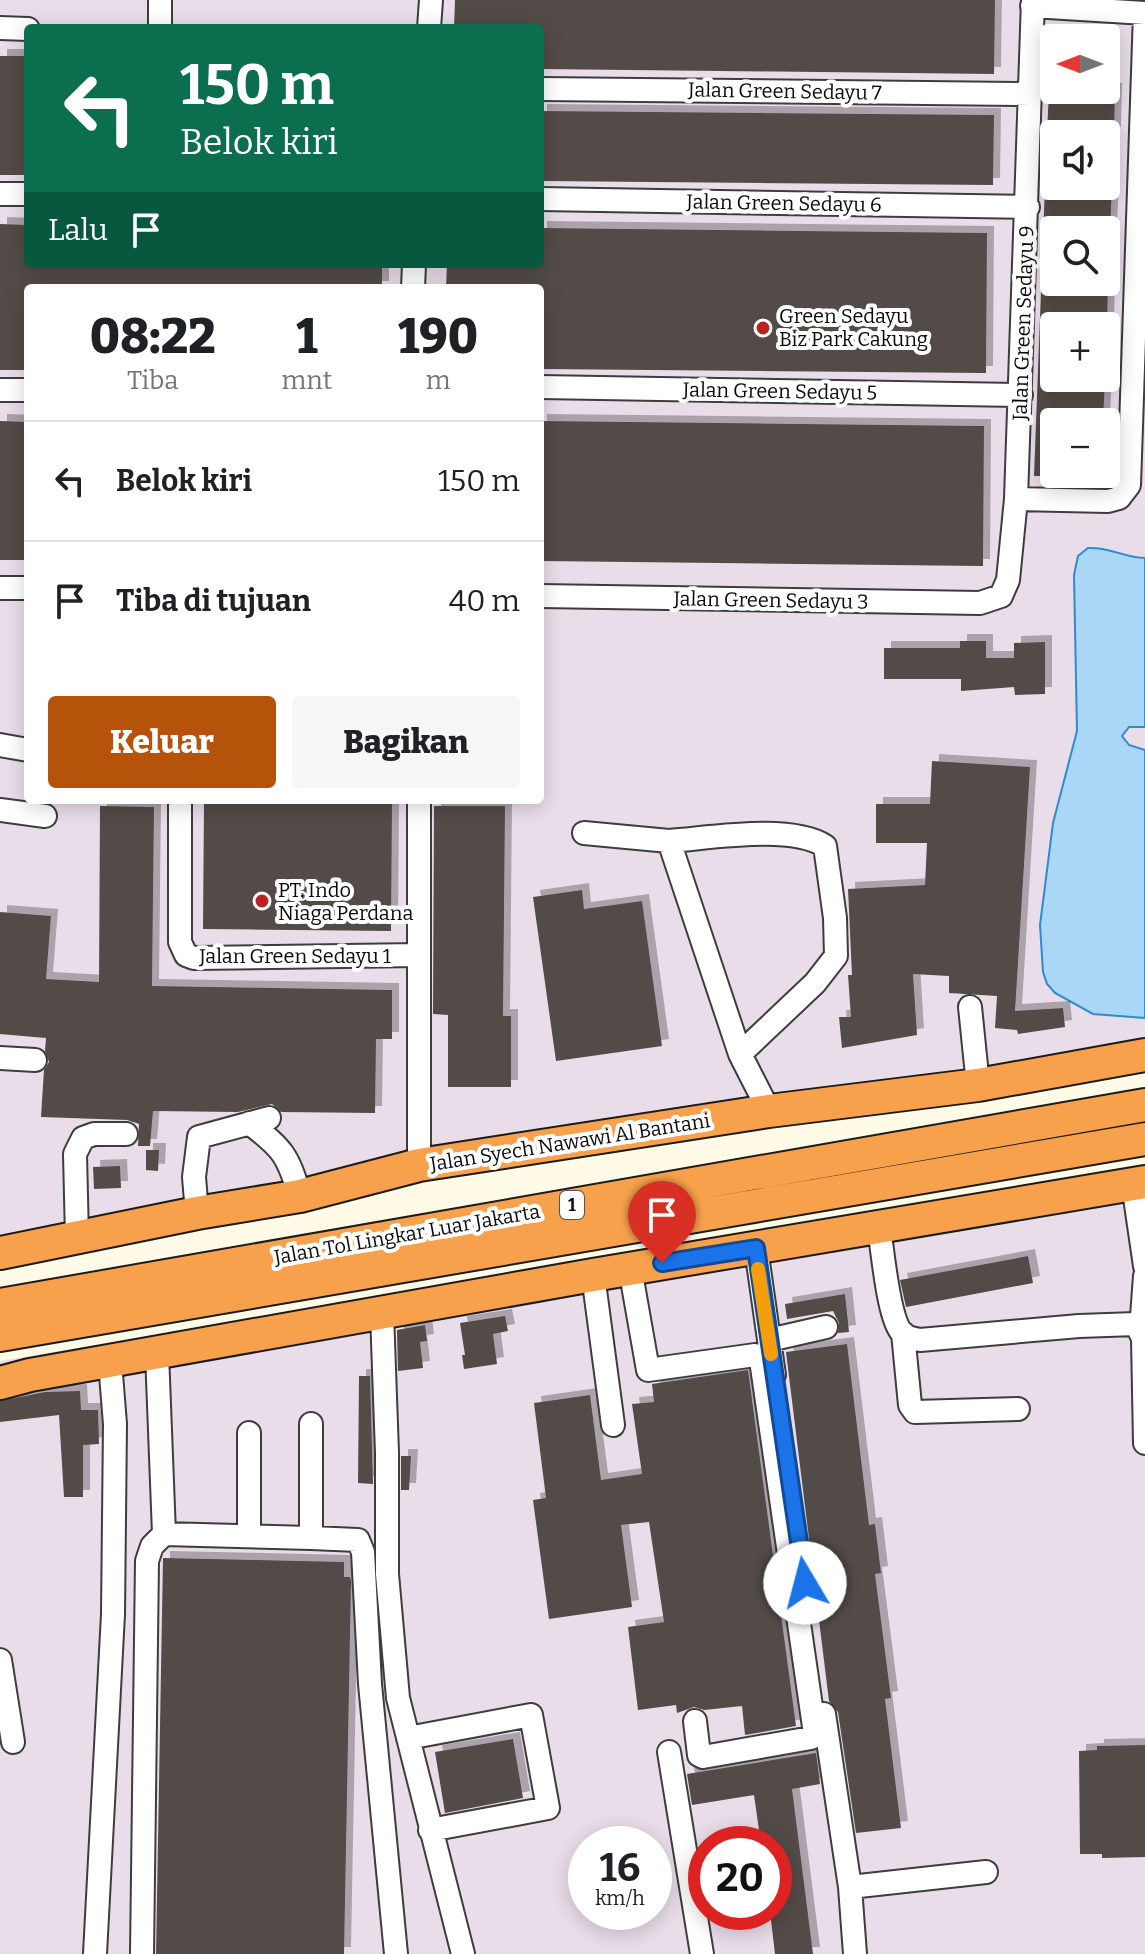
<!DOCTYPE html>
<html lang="id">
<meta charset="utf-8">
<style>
body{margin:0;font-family:Bitter,serif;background:#f6f6f6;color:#202124;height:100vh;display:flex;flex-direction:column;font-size:30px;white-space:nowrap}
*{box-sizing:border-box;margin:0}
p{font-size:26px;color:#757577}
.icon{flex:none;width:44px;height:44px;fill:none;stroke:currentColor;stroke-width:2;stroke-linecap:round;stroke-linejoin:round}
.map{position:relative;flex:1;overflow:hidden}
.panel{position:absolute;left:24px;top:284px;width:520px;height:520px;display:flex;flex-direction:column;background:#fff;border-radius:8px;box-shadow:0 4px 20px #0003}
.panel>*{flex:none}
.guide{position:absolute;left:24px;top:24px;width:520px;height:244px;border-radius:8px;box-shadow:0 4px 20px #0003;background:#0b6e4f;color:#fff;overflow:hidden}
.needle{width:52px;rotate:270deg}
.tools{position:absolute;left:1040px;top:24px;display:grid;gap:16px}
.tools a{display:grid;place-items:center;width:80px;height:80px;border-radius:8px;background:#fff;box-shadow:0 4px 20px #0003;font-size:40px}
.speed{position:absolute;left:568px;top:1826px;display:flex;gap:16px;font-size:40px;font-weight:700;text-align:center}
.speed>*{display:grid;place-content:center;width:104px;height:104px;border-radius:50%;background:#fff;box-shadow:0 4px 20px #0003;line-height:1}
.speed small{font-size:20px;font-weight:400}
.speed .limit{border:12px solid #d22;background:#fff;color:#111}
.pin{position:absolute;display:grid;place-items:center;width:68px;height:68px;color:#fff;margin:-82px -34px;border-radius:50% 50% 50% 0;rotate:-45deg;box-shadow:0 0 8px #0007}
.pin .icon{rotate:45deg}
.me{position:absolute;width:88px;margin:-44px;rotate:352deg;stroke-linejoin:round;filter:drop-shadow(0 0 6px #0008)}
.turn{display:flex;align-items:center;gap:28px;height:168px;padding:0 24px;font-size:36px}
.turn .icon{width:104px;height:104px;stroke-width:2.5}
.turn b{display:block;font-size:56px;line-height:68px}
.then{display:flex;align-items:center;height:76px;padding:0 24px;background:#0003;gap:16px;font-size:30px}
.eta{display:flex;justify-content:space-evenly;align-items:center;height:136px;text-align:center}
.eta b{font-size:48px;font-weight:800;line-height:56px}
.primary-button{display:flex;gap:16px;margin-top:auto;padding:16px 24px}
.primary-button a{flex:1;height:92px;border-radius:8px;background:#b45309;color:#fff;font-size:32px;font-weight:800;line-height:92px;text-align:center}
.primary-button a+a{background:#f6f6f6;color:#202124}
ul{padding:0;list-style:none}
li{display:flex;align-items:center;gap:24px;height:120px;padding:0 24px;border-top:2px solid #e0e0e0}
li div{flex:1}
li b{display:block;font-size:30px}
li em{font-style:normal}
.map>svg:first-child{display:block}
.industrial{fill:#e9ddea;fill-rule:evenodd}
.water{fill:#abd7f7;stroke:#3189cf;stroke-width:2}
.building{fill:#524b46;filter:url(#shadow)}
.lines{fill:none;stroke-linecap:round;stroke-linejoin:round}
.minor-casing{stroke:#3d3d3d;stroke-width:26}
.highway-casing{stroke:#1b1b1b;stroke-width:36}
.minor{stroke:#fff;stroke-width:22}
.highway{stroke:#f7a14c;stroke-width:32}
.route-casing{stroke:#114b97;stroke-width:20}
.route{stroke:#1a73e8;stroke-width:14}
.slow{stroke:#f59e0b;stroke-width:14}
.poi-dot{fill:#bb2122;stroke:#fff;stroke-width:3}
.labels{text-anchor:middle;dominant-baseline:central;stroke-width:8;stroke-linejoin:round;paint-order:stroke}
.shield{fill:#fff;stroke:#545454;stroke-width:2}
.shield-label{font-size:18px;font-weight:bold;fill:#0a0a0a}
.street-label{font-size:20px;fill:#0a0a0a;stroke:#fff}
.poi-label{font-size:20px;fill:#0a0a0a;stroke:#fff;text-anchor:start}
</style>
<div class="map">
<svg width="1145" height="1954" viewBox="0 0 1145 1954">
<defs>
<filter id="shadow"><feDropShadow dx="7" dy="-7" stdDeviation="0" flood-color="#0004"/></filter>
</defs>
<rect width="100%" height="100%" fill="#fffbe7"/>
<path class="industrial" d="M0 0H1145V1059L0 1248ZM28 28H540V264H28ZM1054 38H1106V90H1054ZM1054 134H1106V186H1054ZM1054 230H1106V282H1054ZM28 288H540V800H28ZM1054 326H1106V378H1054ZM1054 422H1106V474H1054Z
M1145 1167V1954H0V1361ZM586 1844H654V1912H586ZM706 1844H774V1912H706Z"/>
<path class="water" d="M1088 548C1112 547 1124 558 1145 558V727H1129L1122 736 1129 745 1145 750V1018L1093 1014 1055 993 1047 984 1043 972 1040 925 1053 823 1077 731 1074 575 1078 556Z"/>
<path class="building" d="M455 0H995L994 74 540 69V28H454Z
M0 56H28V175H0Z
M1049 90H1115L1114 134H1047Z
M540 111 994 115 993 185 540 181Z
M1045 186H1112L1110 230H1054V282H1108L1107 326H1054V378H1105L1103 422H1054V476H1034Z
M0 224 28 225V264H382V288H28V370H0Z
M540 228 987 233 986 373 540 369V288H446L447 264H540Z
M0 421 28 422V560H0Z
M540 421 984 426 983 566 540 561Z
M960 641H986V658H1014V643L1045 642V694L1015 695 1014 687 961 691V679H884V648H960Z
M932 761 1030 767 1015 1011 1063 1008 1065 1027 1018 1034 1017 1030 995 1028 997 996 949 993V976L913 974 917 1035 842 1048 839 1017H851L848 975H852L848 889 925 885 927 843H876V804H930Z
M204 802 392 804 391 931 203 929Z
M100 806 154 807 152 986 392 990V1039H376L375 1113 281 1112 272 1104 238 1112 153 1111 150 1146H138L139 1124 127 1120 41 1117 44 1070 49 1062 45 1051 46 1038 0 1034V912L51 916 46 979 99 982Z
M434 806H505L503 1016H511V1087H448V1015L433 1014Z
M582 890 584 909 642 901 662 1046 556 1061 533 897Z
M146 1150H159L158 1171 146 1170Z
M120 1166 121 1188 94 1189 93 1167Z
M1028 1256 1033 1283 906 1307 900 1280Z
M845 1294 849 1332 838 1333 839 1323 833 1311 787 1319 785 1304Z
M505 1316 508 1331 493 1334 497 1364 464 1369 462 1355H465L460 1323Z
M425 1325 427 1341 420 1342 423 1368 398 1371 397 1330Z
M847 1344 869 1525 875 1524 881 1573 875 1574 891 1698 885 1699 901 1828 856 1833 838 1712 829 1701 786 1352Z
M748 1370 796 1726 745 1735 742 1706 704 1710 694 1707 677 1713 676 1705 638 1710 628 1627 664 1622 649 1522 621 1525 632 1607 549 1619 533 1500 546 1498 534 1403 590 1395 601 1480 642 1474 632 1404 654 1402 652 1384Z
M359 1376H370L373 1484 358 1483Z
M80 1391 81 1410H98L99 1444 83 1445V1497H64L59 1415 0 1422V1401L45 1392Z
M401 1456H411L409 1490H401Z
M163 1558 344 1562V1577H350L351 1581 344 1954H156Z
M513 1739 523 1798 445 1813 435 1752Z
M1145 1745V1857L1102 1858V1854H1080L1079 1751 1097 1750V1746Z
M816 1753 820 1784 792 1789 813 1954H775L770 1912H774V1844H761L754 1795 692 1805 687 1774Z"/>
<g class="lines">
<defs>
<path id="minor" d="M160 0V28
M0 28 28 29
M429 28 431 0
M540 89 1030 94
M0 194H28
M540 199 1028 207
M413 288 414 264
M540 387 1021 395
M0 390H28
M1016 499 1108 501 1119 498 1129 485 1145 13 1032 6
M0 588H28
M540 596 980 603 1001 596 1008 580 1016 499 1033 0
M0 745 28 750
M180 800V942L186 955 194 958 418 955
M419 800V1165
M0 810 45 816
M584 833 669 841 740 1054 769 1111
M669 841C711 838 790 824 825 846L835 918 836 956 815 983 740 1054
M970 1007 978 1085
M0 1058 35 1060
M249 1123C283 1148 288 1156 300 1196
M1133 1184 1145 1266
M197 1213 194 1177 199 1137 269 1118
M879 1229C883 1251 888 1318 902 1333 906 1337 914 1339 920 1340L1079 1326 1136 1324 1143 1338 1145 1443
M77 1238 75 1154 83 1138 94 1134H126
M756 1248 774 1375
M630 1268 648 1370 755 1355 761 1360 815 1734 811 1738 703 1757 699 1755 695 1721
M593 1275 613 1425
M382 1313 387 1453V1574L398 1698 463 1954
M1141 1330 1145 1276
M903 1333 910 1405 915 1412 1018 1409
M769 1340 826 1327
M311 1424V1538L358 1540 363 1552 370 1684 396 1954
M249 1433V1536
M164 1534 311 1538
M0 1660 13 1742
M824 1714 850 1887
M408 1738 531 1715 548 1808 430 1830
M669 1752 702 1954
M95 1954 113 1614 115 1424 110 1362
M142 1954 147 1561 152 1546 164 1534 157 1353
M855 1954 850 1887 986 1872"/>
<path id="highway" d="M0 1253 197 1213 300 1196 419 1165 769 1111 978 1085 1145 1055
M0 1305 1145 1105
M0 1335 1145 1139
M0 1383 30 1375 593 1275 1145 1182"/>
</defs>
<use href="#minor" class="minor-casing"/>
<use href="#highway" class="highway-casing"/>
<use href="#minor" class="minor"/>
<use href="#highway" class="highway"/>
</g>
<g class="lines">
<defs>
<path id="route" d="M662 1263 756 1248 805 1583"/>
</defs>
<use href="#route" class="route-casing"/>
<use href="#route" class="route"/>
<path class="slow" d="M758 1269 771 1354"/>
</g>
<g class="poi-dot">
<circle cx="763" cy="328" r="8"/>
<circle cx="262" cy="901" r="8"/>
</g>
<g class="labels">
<rect class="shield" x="560" y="1191" width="24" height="28" rx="6"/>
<g class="shield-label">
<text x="572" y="1205">1</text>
</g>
<g class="street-label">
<text transform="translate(785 91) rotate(1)">Jalan Green Sedayu 7</text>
<text transform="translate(784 203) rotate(1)">Jalan Green Sedayu 6</text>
<text transform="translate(1023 323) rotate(-88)">Jalan Green Sedayu 9</text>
<text transform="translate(780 391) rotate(1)">Jalan Green Sedayu 5</text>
<text transform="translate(771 600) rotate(1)">Jalan Green Sedayu 3</text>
<text x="295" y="956">Jalan Green Sedayu 1</text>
<text transform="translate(570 1142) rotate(-9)">Jalan Syech Nawawi Al Bantani</text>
<text transform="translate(407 1234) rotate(-10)">Jalan Tol Lingkar Luar Jakarta</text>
</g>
<g class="poi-label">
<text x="779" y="316">Green Sedayu<tspan x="779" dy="23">Biz Park Cakung</tspan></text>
<text x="278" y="890">PT. Indo<tspan x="278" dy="23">Niaga Perdana</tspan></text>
</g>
</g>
</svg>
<div class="tools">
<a><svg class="needle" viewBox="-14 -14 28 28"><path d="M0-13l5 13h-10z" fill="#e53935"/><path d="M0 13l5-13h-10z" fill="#757577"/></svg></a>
<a><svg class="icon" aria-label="sound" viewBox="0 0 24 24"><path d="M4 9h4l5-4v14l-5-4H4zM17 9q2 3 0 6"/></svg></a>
<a><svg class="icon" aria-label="search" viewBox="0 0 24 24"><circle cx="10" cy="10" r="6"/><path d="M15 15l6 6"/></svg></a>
<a>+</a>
<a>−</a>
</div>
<div class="speed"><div>16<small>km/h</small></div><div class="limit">20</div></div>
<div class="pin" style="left:662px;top:1263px;background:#d93025"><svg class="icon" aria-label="arrive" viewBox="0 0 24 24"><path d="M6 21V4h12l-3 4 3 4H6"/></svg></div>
<svg class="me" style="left:805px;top:1583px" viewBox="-20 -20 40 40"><circle r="19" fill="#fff"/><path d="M0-13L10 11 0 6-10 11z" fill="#1a73e8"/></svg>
<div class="guide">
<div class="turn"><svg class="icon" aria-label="left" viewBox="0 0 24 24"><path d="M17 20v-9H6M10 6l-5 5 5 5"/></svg><div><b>150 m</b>Belok kiri</div></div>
<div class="then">Lalu<svg class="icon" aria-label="arrive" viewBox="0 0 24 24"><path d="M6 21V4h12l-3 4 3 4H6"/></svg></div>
</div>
<section class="panel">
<div class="eta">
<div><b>08:22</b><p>Tiba</p></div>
<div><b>1</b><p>mnt</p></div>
<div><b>190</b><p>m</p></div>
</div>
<ul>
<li><svg class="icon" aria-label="left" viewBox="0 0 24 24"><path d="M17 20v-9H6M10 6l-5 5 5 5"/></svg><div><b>Belok kiri</b></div><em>150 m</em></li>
<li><svg class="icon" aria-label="arrive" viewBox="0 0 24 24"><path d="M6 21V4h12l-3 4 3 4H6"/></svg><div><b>Tiba di tujuan</b></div><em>40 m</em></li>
</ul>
<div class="primary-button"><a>Keluar</a><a>Bagikan</a></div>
</section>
</div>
